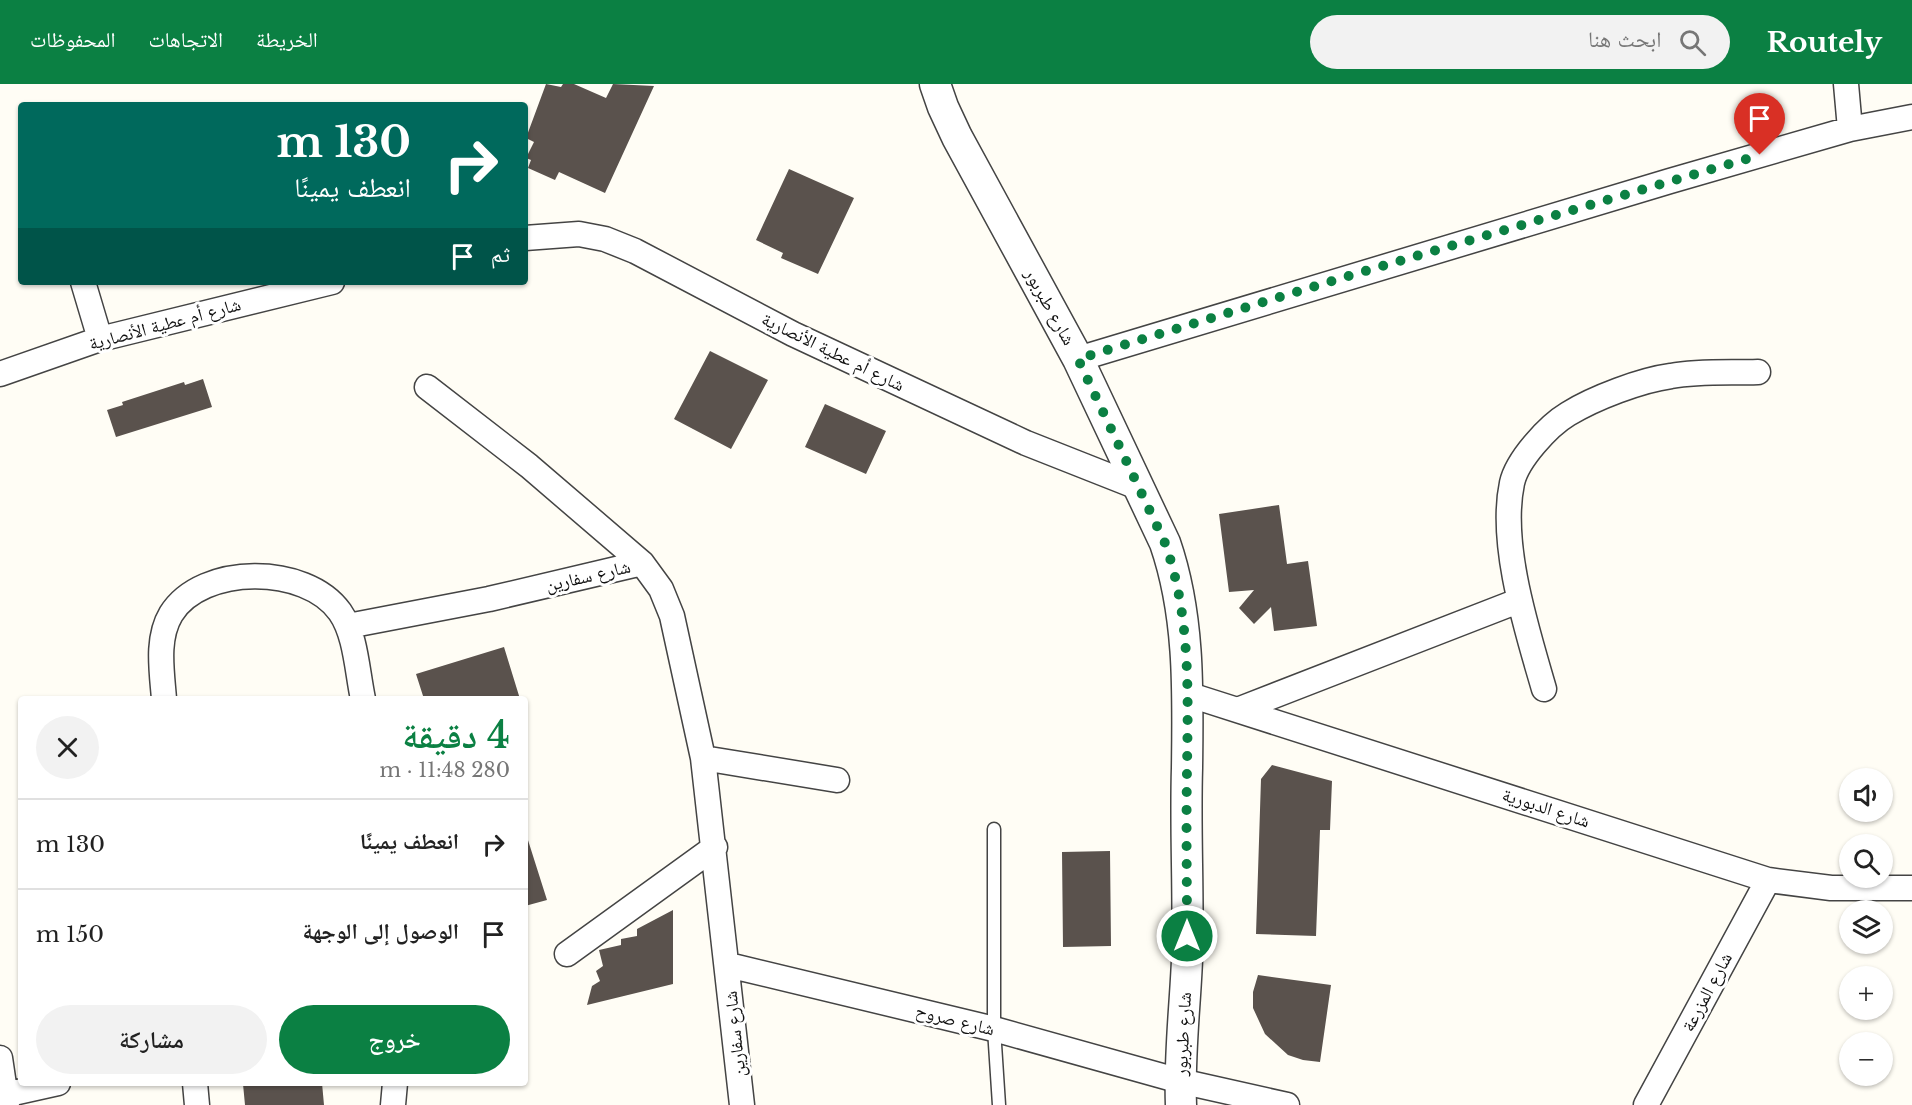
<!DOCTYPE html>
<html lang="ar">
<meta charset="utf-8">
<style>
body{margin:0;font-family:"Libre Baskerville","Noto Naskh Arabic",serif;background:#f2f2f2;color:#222;direction:rtl;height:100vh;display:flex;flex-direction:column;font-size:22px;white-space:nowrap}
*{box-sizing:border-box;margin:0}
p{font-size:20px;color:#767676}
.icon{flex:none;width:33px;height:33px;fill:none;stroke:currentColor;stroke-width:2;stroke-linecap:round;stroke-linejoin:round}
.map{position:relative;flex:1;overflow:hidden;direction:ltr}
.panel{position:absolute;left:18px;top:612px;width:510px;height:390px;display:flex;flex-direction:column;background:#fff;border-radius:6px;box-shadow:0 2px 4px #0004;direction:rtl}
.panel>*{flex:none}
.guide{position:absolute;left:18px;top:18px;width:510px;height:183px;border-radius:6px;box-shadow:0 2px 4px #0004;direction:rtl;background:#00695c;color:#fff;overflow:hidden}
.fabs{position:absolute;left:1839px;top:684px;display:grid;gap:12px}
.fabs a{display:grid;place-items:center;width:54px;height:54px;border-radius:50%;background:#fff;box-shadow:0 2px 4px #0004;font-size:30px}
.pin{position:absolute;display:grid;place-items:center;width:51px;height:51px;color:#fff;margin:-62px -26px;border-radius:50% 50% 50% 0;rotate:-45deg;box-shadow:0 0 6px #0007}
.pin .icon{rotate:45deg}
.me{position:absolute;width:66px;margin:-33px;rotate:0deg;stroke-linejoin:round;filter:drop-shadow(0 0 4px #0008)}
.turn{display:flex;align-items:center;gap:21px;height:126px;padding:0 18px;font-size:27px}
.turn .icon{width:78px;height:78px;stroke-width:2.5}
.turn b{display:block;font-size:42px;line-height:51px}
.then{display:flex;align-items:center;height:57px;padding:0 18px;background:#0003;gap:12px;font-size:22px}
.round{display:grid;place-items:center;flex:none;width:63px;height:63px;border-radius:32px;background:#f2f2f2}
.summary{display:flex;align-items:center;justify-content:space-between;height:102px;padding:0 18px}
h1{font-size:36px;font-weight:600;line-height:45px;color:#0b8043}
.primary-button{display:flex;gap:12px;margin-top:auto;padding:12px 18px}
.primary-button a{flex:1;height:69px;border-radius:36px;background:#0b8043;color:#fff;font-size:24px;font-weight:600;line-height:69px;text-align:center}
.primary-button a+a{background:#f2f2f2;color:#222}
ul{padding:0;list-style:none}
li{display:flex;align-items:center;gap:18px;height:90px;padding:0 18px;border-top:2px solid #e0e0e0}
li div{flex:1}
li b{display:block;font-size:22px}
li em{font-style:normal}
header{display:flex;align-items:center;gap:36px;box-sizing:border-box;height:84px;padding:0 30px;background:#0b8043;color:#fff}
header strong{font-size:28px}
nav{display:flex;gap:33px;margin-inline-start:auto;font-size:21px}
.search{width:420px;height:54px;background:#f2f2f2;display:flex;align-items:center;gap:15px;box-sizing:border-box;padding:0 21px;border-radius:33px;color:#767676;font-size:22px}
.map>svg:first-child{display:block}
.building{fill:#5a524d}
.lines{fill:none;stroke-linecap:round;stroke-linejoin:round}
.service-casing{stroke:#444;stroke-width:15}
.minor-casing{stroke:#444;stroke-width:27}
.tertiary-casing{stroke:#444;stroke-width:33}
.service{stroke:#fff;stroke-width:12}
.minor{stroke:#fff;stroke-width:24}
.tertiary{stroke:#fff;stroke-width:30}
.route{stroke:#0b8043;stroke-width:10;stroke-dasharray:0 18}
.labels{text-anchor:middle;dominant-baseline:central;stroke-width:6;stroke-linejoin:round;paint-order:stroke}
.street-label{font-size:18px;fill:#111;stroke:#fff}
</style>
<header>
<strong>Routely</strong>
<div class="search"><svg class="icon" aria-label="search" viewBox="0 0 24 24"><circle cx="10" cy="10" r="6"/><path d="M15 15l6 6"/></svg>ابحث هنا</div>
<nav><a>الخريطة</a><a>الاتجاهات</a><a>المحفوظات</a></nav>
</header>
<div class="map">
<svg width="1912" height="1021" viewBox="0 0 1912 1021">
<rect width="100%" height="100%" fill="#fffdf5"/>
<path class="building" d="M546 0 561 3 563 0H574L606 14 613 0 654 2 605 109 559 88 555 96 528 84 531 76 526 74 534 58 526 54Z
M789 85 854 114 818 190 781 174 783 169 756 156Z
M710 267 768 296 731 365 674 335Z
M203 295 212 323 116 353 107 326 123 321 122 318 184 298 185 301Z
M825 320 886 347 866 390 805 363Z
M1279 421 1287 480 1308 477 1317 542 1274 547 1271 523 1254 540 1239 524 1254 506 1229 508 1219 430Z
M504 563 520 615H424L416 590Z
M1272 681 1332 697 1330 746H1320L1316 852 1256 850 1261 695Z
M527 753 547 816 525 822V754Z
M1110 767 1111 862 1063 863 1062 768Z
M673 826V900L587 921 592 902 600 897 596 887 603 882 599 866 621 861V855L637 852V845Z
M1258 891 1331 901 1320 978 1303 976 1288 971 1265 950 1253 924V908Z
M260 999H322L324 1021H245L243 1000Z"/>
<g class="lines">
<defs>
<path id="service" d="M994 745V945L999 1021"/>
<path id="minor" d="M1846 0 1850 45
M525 154 579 150 605 155 635 167 793 250 1026 359 1140 404
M83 198 100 255
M1078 275 1670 97 1850 45 1912 33
M0 290 100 255 332 198
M427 303 529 382 642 479 661 505 672 532 703 674 742 1021
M348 542 489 515 642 479
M1544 605C1527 546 1499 460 1512 399 1517 376 1548 342 1568 330 1594 314 1641 296 1671 292 1699 287 1729 289 1758 288
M1187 610 1768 796 1831 804H1912
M164 615C162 588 156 555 171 530 202 480 306 480 340 528 356 551 357 587 363 615
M1240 625 1518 517
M703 674 837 696
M567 870 715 763
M728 881 994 945 1180 997 1287 1021
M0 974 7 1021
M195 999 197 1021
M0 1012 58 999
M393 1021 395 999
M1646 1021 1768 796"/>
<path id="tertiary" d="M935 0 943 23 957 53 1078 275 1165 459C1190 531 1188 609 1187 684 1185 748 1189 812 1187 876 1185 924 1179 972 1181 1021"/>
</defs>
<use href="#service" class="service-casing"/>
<use href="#minor" class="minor-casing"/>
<use href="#tertiary" class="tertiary-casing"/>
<use href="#service" class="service"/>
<use href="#minor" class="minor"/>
<use href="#tertiary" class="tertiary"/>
</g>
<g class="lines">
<path class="route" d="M1187 852C1187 797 1186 741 1187 686 1188 610 1191 532 1165 459L1078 275 1345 193 1760 71"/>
</g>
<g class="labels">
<g class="street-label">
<text transform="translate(1050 223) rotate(61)">شارع طبربور</text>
<text transform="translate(165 240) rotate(-15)">شارع أم عطية الأنصارية</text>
<text transform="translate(833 268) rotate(26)">شارع أم عطية الأنصارية</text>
<text transform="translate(588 492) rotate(-13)">شارع سفارين</text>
<text transform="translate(1546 724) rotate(18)">شارع الدبورية</text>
<text transform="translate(1707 908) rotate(-62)">شارع المزرعة</text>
<text transform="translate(955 936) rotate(14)">شارع صروح</text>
<text transform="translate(735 950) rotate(-96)">شارع سفارين</text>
<text transform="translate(1183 950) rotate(-87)">شارع طبربور</text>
</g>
</g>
</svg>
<div class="fabs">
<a><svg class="icon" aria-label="sound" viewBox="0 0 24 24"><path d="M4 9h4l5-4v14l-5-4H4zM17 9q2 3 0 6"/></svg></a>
<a><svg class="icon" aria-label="search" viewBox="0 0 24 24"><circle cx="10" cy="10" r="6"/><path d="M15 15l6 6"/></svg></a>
<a><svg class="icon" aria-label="layers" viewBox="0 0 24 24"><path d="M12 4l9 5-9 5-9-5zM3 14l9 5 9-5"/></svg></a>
<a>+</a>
<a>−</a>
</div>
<div class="pin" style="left:1760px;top:71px;background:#d93025"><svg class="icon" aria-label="arrive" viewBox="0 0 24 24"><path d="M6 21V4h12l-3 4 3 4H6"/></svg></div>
<svg class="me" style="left:1187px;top:852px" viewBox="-20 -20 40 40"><circle r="17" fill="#0b8043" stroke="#fff" stroke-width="3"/><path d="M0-11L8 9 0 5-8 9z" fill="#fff"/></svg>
<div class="guide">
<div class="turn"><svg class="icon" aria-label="right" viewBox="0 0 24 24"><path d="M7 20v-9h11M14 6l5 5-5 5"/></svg><div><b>130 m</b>انعطف يمينًا</div></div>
<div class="then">ثم<svg class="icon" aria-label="arrive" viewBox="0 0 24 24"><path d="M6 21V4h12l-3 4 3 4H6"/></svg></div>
</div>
<section class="panel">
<div class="summary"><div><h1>4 دقيقة</h1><p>280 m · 11:48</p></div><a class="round"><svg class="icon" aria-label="close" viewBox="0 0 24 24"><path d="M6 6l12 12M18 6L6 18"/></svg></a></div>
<ul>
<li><svg class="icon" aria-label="right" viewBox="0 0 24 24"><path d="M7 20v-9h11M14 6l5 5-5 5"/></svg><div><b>انعطف يمينًا</b></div><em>130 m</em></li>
<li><svg class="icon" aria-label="arrive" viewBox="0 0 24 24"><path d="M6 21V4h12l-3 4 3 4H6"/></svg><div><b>الوصول إلى الوجهة</b></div><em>150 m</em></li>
</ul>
<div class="primary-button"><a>خروج</a><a>مشاركة</a></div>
</section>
</div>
